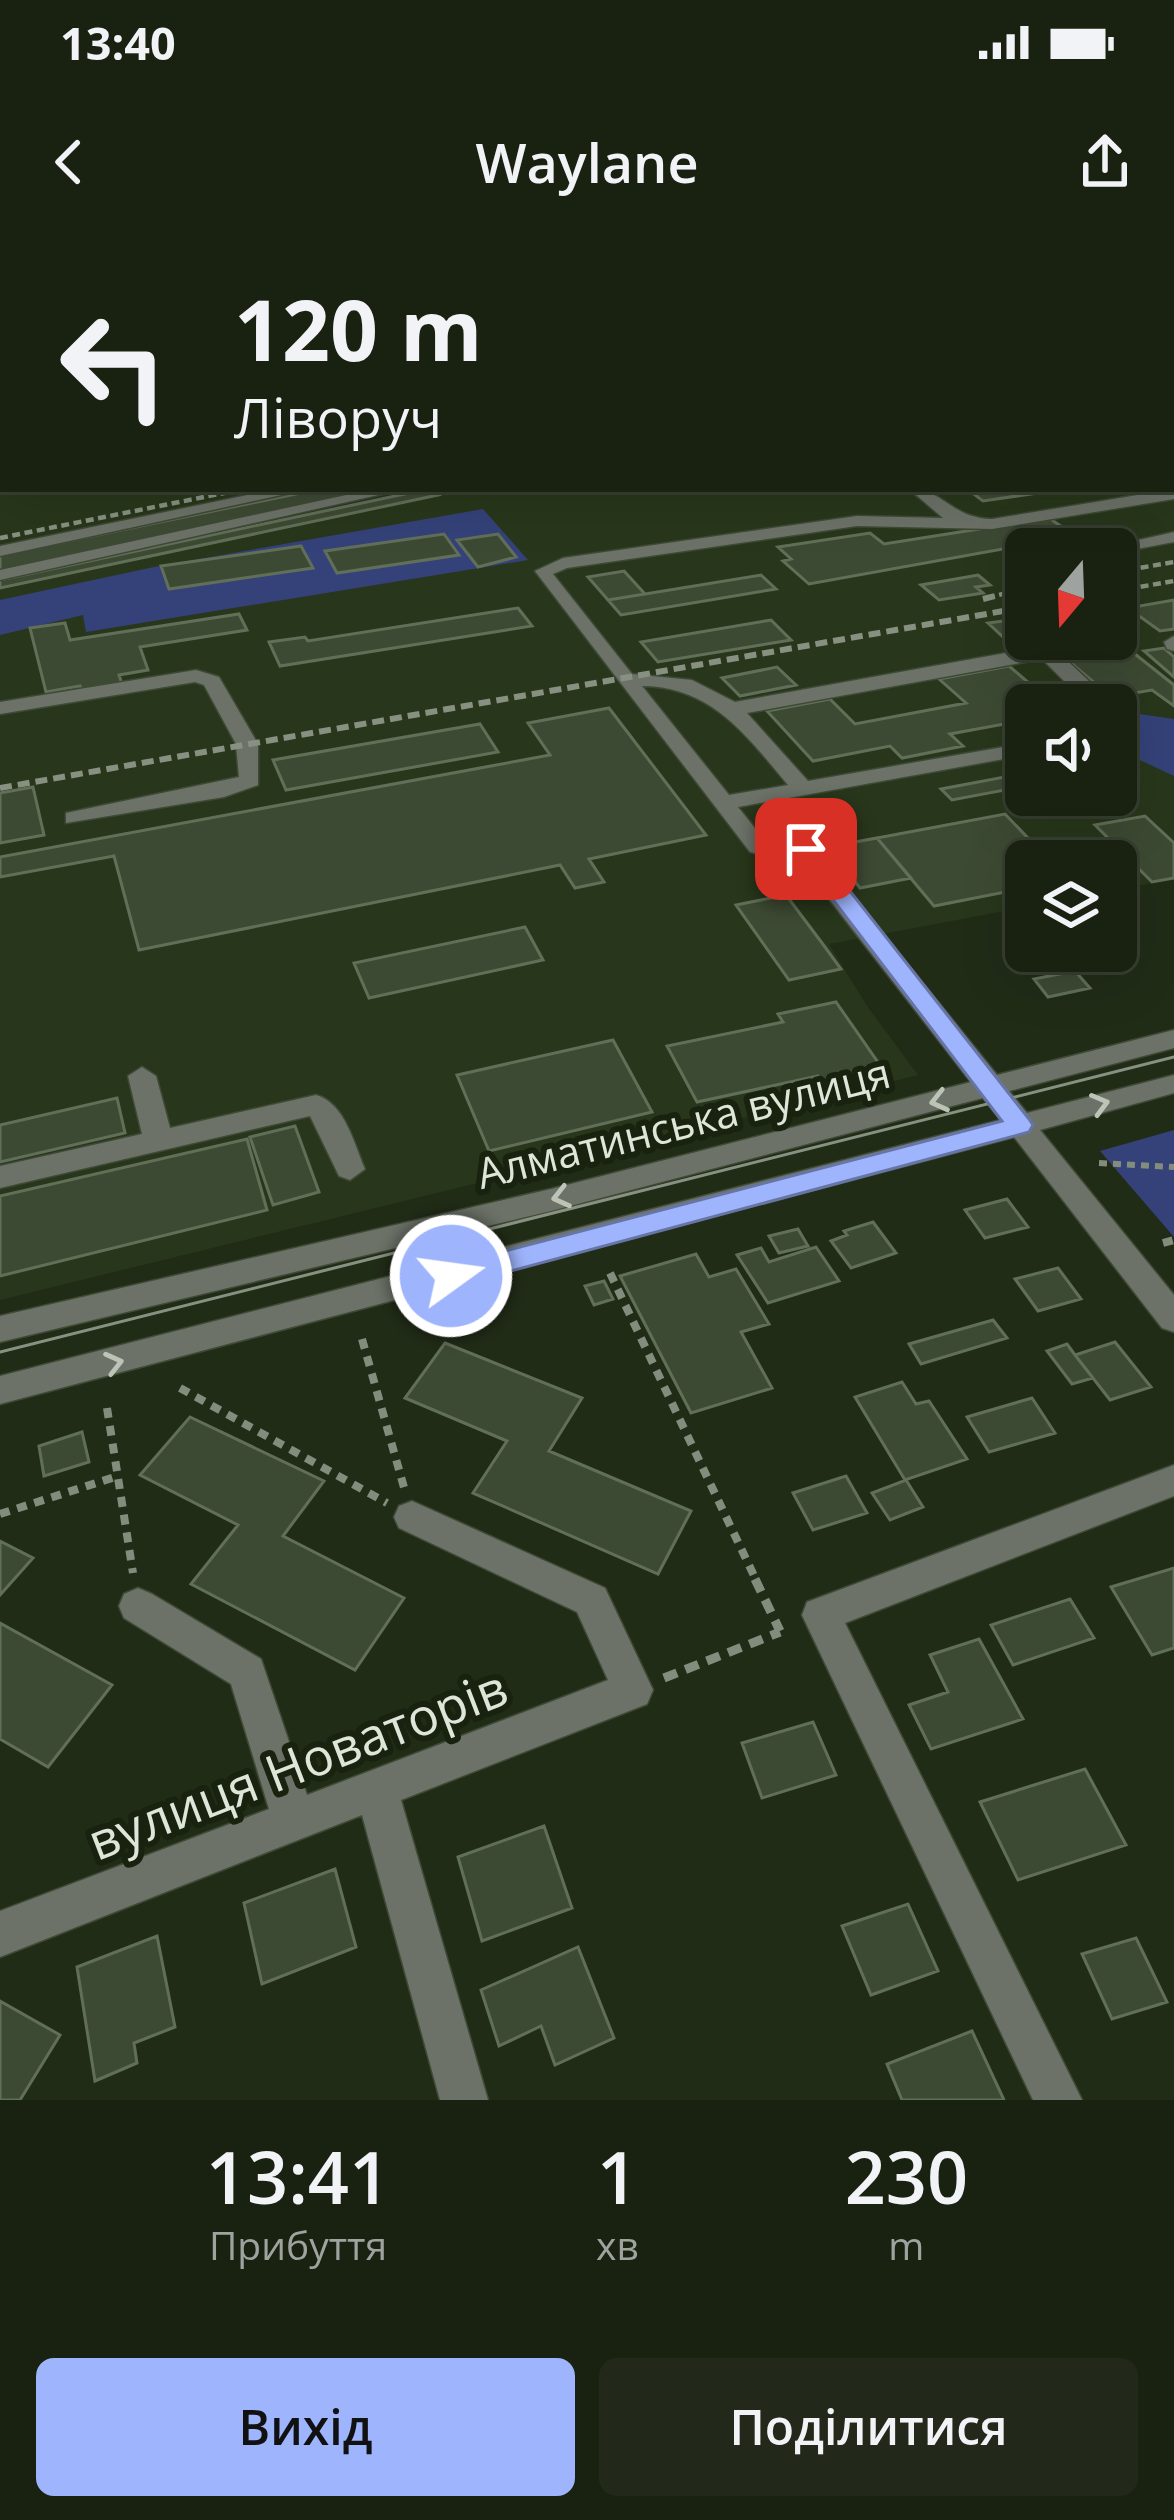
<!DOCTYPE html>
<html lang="uk">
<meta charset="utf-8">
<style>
body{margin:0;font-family:"Open Sans",sans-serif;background:#22291a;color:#f1f3f6;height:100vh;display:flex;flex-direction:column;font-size:45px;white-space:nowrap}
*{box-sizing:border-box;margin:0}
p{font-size:39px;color:#9fa39f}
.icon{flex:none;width:66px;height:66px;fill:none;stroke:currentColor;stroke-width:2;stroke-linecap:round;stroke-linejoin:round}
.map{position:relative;height:1860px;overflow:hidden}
.drawer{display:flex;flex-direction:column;background:#192111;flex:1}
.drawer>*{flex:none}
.top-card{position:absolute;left:0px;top:0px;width:1176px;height:252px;box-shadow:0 12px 48px #0002,0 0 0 3px #373e31;background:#192111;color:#f1f3f6;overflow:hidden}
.needle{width:78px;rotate:199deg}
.controls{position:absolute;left:1005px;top:288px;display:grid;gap:24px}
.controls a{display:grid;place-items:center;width:132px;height:132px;border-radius:18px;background:#192111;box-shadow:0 12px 48px #0002,0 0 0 3px #373e31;font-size:60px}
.pin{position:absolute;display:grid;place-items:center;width:102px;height:102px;color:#fff;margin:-51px;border-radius:24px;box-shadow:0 6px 18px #0006}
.me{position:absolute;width:132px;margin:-66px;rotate:76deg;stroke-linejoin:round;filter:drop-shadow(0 0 9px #0008)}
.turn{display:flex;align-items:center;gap:42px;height:252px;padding:0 36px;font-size:54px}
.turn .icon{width:156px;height:156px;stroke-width:2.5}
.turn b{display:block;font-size:84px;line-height:102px}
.eta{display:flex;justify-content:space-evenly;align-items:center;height:204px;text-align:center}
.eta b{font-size:72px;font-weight:600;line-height:84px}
.primary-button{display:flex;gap:24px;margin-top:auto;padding:24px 36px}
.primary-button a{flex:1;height:138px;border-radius:18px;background:#9eb4fd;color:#111;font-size:48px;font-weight:600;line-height:138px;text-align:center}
.primary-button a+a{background:#22291a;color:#f1f3f6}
.status{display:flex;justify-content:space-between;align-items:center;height:84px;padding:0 60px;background:#192111;direction:ltr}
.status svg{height:33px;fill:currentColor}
header{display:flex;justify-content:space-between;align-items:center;height:156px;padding:0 36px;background:#192111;font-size:54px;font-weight:600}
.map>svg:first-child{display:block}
.built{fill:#28371b;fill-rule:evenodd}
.green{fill:#344279}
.building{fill:#3d4a33;stroke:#626f58;stroke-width:3}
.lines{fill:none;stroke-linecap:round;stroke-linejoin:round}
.minor-casing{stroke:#3f4a36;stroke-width:3}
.major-casing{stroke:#3f4a36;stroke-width:3}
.path-far3{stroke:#848d7d;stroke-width:3;stroke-dasharray:4.5 3;stroke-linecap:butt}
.path-far2{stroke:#848d7d;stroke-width:6;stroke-dasharray:8 6;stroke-linecap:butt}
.path-far1{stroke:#848d7d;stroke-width:8;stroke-dasharray:10 8;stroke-linecap:butt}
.path{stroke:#848d7d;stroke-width:9;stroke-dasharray:14 9;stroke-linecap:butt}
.minor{fill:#6c7268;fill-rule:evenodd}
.major{fill:#b0bda7;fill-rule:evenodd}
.tram{stroke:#889181;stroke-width:3}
.rail-far1{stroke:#889181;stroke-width:4.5;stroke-dasharray:8 4.5;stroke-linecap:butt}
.rail{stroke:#889181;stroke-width:6;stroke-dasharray:12 6;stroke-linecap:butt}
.oneway{stroke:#bcc3b7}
.route{fill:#9eb4fd;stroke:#6775a4;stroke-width:3}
.labels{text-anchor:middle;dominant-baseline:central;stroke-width:12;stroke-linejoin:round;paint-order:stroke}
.street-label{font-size:42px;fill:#dee6d9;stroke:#18220e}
.near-street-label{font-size:51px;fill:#dee6d9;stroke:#18220e}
</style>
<div class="status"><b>13:40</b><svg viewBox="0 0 49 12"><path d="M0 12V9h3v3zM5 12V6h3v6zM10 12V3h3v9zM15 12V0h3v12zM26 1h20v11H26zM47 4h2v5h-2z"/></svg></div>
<header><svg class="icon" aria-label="back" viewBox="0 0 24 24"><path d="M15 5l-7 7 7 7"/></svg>Waylane<svg class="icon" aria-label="share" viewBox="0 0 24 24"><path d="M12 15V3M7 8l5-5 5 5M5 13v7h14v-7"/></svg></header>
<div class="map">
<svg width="1174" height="1860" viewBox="0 0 1174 1860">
<rect width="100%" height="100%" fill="#212c17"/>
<path class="built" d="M0 0H369L3 3V249H1173L1174 165V639L1116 650V621H1026V667L829 704 867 766 918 835 0 1060ZM1026 309H1116V399H1026ZM1026 465H1116V555H1026Z"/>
<path class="green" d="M483 269 528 320 86 392 83 375 0 395V360L154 327Z
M1125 472 1174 479V536L1116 509Z
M1174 890V997L1100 911Z"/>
<path class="building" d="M320 249H342L352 257 0 331V315Z
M428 249 438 255 0 348V340Z
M967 249H1065L983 261Z
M1049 278 1075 296 809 344 783 321 791 319 778 307 870 293 884 304Z
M444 294 459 315 337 333 325 311Z
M498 294 516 317 478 327 457 300Z
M301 306 313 328 169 349 161 326Z
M624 331 645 354 608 360 588 337Z
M761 335 776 349 621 375 608 360Z
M978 335 990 345 976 347 983 353 939 360 921 345Z
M1174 360V389L1160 391 1128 368Z
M518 368 532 386 280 426 269 402 305 397 308 401Z
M239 374 247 390 140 407 148 430 119 435 122 444 82 451 80 446 46 452 30 388 65 383 70 400Z
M1025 378 1026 394 1003 397 988 383Z
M771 380 791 400 658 422 641 402Z
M1116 399 1174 445V466L1152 450 1111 457 1071 423 1074 410 1086 408 1077 399Z
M1164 408 1174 417V437L1144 411Z
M1009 426 1055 465H1026V480L950 494 963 506 902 518 890 506 813 521 767 471 830 459 855 484 966 463 939 439Z
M777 427 796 445 740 456 722 438Z
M609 468 706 595 589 619 604 642 575 648 560 625 139 710 114 616 0 637V617L550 515 528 483Z
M480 484 498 512 286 550 273 520Z
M1026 533V546L952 560 941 549Z
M33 547 44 595 0 603V553Z
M1026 549V555H1096L1100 561 1034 573 1012 551Z
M1005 574 1050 621H1026V648L934 666 877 598Z
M1145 576 1174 603V638L1152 642 1095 585Z
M877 598 911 638 860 648 828 607Z
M786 655 825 707 841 729 789 740 736 665Z
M525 687 543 720 369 758 354 723Z
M1075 731 1090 748 1048 757 1034 739Z
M836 762 882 828 821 841 818 836 697 862 667 806 783 782 778 774Z
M613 800 652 872 489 911 457 835Z
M117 858 125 893 0 922V885Z
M295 886 319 952 273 965 250 897Z
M247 899 267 970 0 1036V956Z
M1007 959 1028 987 985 998 965 970Z
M873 982 896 1013 851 1028 831 1001 847 995 844 991Z
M798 989 808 1006 779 1013 769 996Z
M816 1007 839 1041 768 1063 737 1015 761 1008 769 1022Z
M696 1014 709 1037 736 1029 769 1084 741 1092 772 1148 691 1173 620 1036Z
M1058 1028 1081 1059 1038 1071 1015 1039Z
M604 1041 613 1059 594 1065 585 1046Z
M993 1080 1007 1098 921 1124 909 1104Z
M1115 1102 1151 1147 1110 1160 1075 1115Z
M445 1103 582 1158 549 1211 691 1271 658 1334 473 1253 507 1201 405 1158Z
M1067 1104 1075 1115 1093 1138 1072 1144 1047 1111Z
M902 1142 916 1164 929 1161 967 1219 905 1240 855 1157Z
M1032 1158 1055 1193 989 1212 967 1177Z
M190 1177 324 1241 283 1296 404 1358 355 1430 191 1344 238 1285 140 1235Z
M82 1192 89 1222 44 1236 39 1206Z
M846 1236 867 1273 813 1290 793 1253Z
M906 1240 923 1267 890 1280 872 1253Z
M0 1301 33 1318 0 1355Z
M1174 1328V1408L1152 1415 1111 1347Z
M1070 1359 1094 1398 1013 1425 991 1385Z
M0 1383 112 1445 48 1527 0 1499Z
M979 1399 1023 1479 931 1509 909 1465 948 1452 930 1415Z
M813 1482 836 1535 762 1558 742 1503Z
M1085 1529 1126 1605 1018 1640 980 1562Z
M544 1586 572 1668 482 1701 458 1617Z
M335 1629 356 1707 262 1744 244 1663Z
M908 1664 938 1731 871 1755 842 1686Z
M157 1696 175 1787 134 1803 137 1823 95 1841 77 1727Z
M1136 1698 1167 1762 1112 1779 1082 1714Z
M578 1707 614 1798 555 1825 541 1786 499 1806 481 1750Z
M0 1761 60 1795 20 1860H0Z
M972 1791 1004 1860H902L887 1824Z"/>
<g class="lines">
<defs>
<path id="minor" d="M280 0H292V3H280Z
M1155 0H1168L1170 3H1157Z
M1173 26H1174V34H1173Z
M1173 156H1174V164H1173Z
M0 198H3V208H0Z
M277 249H309L0 316V306Z
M374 249H405L0 340V330Z
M909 249C945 249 950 278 992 279L1174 249V259L992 289 857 286 567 328 553 334 632 434 692 440 735 462 1039 407 1045 399H1065L1057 411 1107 458 1108 465H1088L1042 419 747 473 808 541 1026 503V515L738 567 770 607 758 614 750 612 535 331 563 318 857 276 943 278ZM642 446C711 446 747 496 788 545L729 555Z
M1174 292V302L1116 313V309H1099Z
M1026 319V341L1011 328Z
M1174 396V411L1167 409 1164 402Z
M196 430 219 437 258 504V545L224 557 66 583V573L239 537 236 504 204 445 195 442 0 474V462Z
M798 597 806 599 997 835 1174 790V808L1009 851 1027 873 1174 835V853L1040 890 1174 1055V1092L1162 1088 1014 897 0 1164V1136L1001 880 983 858 551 971 0 1102V1076L551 949 971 842 790 609 786 604Z
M142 827 156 836 170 888 316 855C345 863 354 904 365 929L350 940 339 936 310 876 0 948V926L142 894 128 836Z
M1174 1225V1256L845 1383 1082 1860H1033L802 1375 807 1362Z
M412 1261 605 1348 653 1450 647 1464 401 1560 488 1860H440L362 1575 0 1717V1671L269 1569 231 1444 124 1378 119 1366 124 1354 138 1348 152 1354 261 1419 307 1555 608 1440 577 1372 399 1288 394 1277 399 1266Z"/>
<path id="major" d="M1106 0H1136L1140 3H1110Z
M1174 2V8H1173L1169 3Z"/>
</defs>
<use href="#minor" class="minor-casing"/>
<use href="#major" class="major-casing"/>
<path class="path-far3" d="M864 1 882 3
M987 2 1007 3
M800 3 805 0
M816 3 821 0
M830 3 836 0
M845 3 850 0"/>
<path class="path-far2" d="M1099 923 1174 927"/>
<path class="path-far1" d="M1163 1003 1174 1000
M610 1033 757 1342
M362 1099 405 1251
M180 1148 387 1263
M107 1168 133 1333
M0 1274 118 1236"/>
<path class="path" d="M755 1339 780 1391
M664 1438 780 1392"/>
<use href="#minor" class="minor"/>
<use href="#major" class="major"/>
<path class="tram" d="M1138 0 1174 1
M0 1112 1174 817"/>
<path class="rail-far1" d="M0 298 244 249
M1116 332 1174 322
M1116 351 1174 341
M987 358 1026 348"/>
<path class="rail" d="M983 359 999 355
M0 548 1026 367"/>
</g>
<defs><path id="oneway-chevron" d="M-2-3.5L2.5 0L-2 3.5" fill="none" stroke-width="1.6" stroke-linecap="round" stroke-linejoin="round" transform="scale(3)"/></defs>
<g class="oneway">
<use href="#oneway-chevron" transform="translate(939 861) rotate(166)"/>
<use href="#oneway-chevron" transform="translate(1100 864) rotate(-15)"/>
<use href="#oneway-chevron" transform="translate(561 957) rotate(166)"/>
<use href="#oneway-chevron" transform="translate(114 1123) rotate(-14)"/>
</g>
<path class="route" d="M806 603 813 604 1029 879 1033 885 1029 892 451 1047 441 1044 436 1036 441 1028 451 1025 1002 881 798 614V604Z"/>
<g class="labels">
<g class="street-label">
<text transform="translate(683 882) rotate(-14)">Алматинська вулиця</text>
</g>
<g class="near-street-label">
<text transform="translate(297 1523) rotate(-21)">вулиця Новаторів</text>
</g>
</g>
</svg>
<div class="controls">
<a><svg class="needle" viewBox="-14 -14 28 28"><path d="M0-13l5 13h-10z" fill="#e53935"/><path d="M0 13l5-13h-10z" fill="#9fa39f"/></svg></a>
<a><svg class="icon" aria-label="sound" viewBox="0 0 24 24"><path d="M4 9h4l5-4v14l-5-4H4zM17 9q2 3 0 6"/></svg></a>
<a><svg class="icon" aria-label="layers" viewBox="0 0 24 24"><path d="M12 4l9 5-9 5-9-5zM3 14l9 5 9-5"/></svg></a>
</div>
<div class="pin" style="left:806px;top:609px;background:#d93025"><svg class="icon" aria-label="arrive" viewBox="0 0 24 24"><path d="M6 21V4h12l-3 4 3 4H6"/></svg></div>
<svg class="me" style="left:451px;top:1036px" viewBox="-20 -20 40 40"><circle r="17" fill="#9eb4fd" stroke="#fff" stroke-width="3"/><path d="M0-11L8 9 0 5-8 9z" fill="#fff"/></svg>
<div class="top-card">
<div class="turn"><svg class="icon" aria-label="left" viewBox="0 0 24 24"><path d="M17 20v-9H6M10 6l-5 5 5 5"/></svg><div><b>120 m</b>Ліворуч</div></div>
</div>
</div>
<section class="drawer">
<div class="eta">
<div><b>13:41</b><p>Прибуття</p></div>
<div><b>1</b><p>хв</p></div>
<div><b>230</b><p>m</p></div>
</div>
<div class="primary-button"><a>Вихід</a><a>Поділитися</a></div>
</section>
